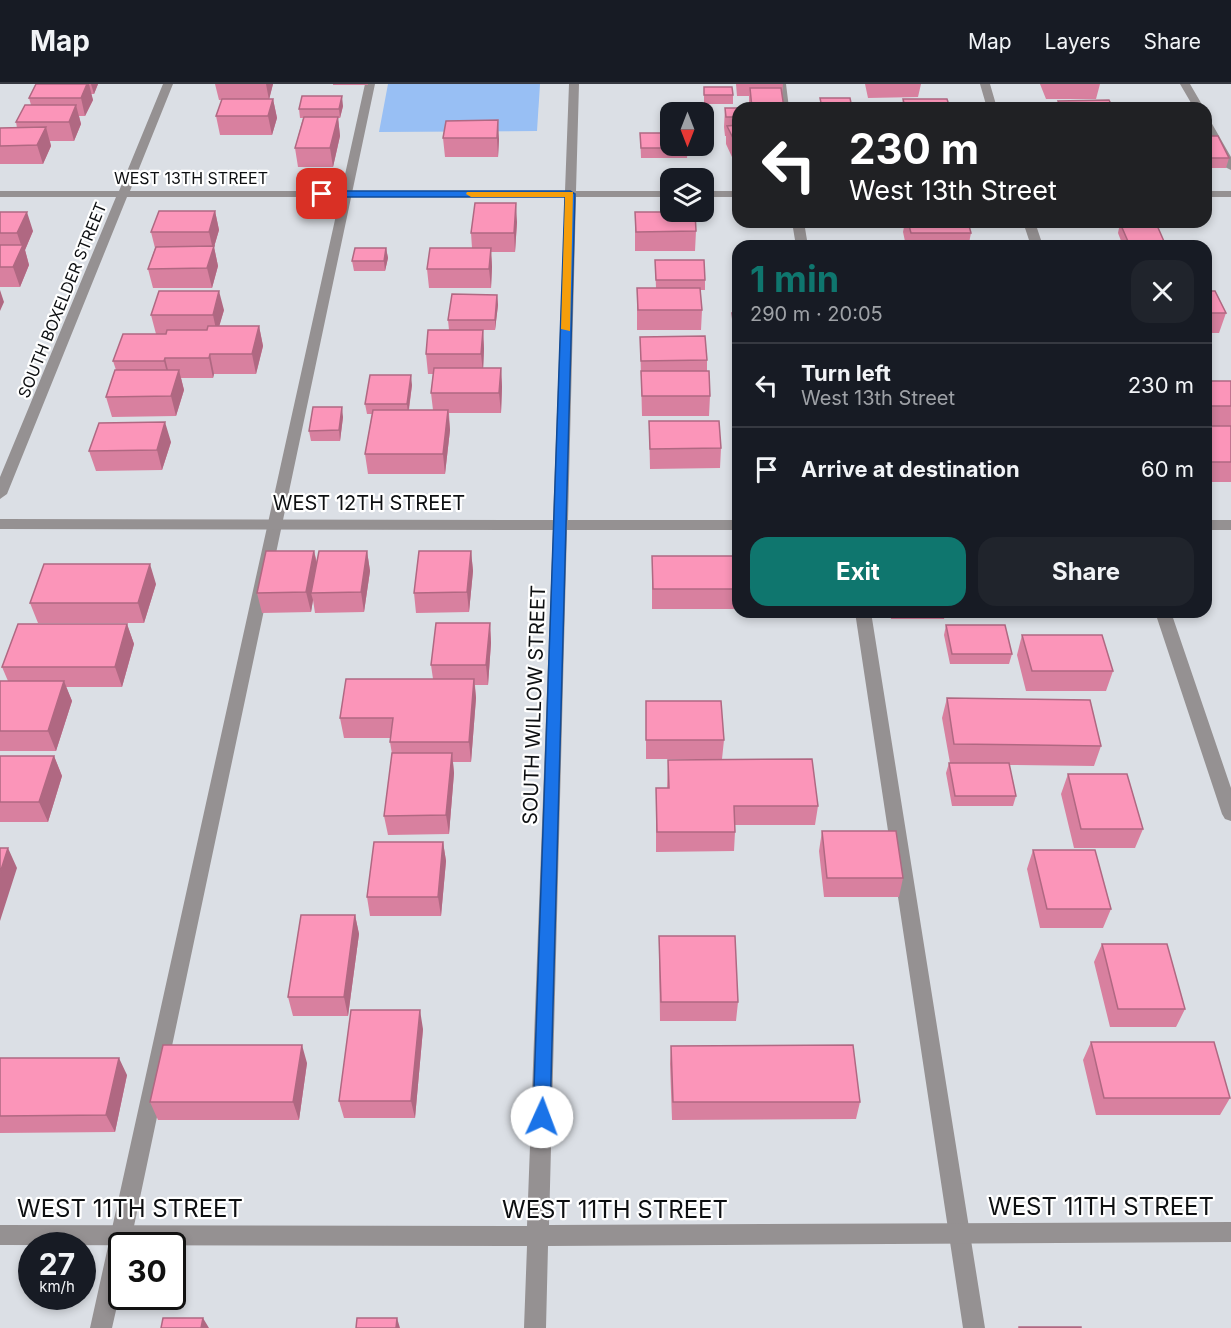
<!DOCTYPE html>
<meta charset="utf-8">
<style>
body{margin:0;font-family:Inter,sans-serif;background:#20242c;color:#f1f3f6;height:100vh;display:flex;flex-direction:column;font-size:22px;white-space:nowrap}
*{box-sizing:border-box;margin:0}
p{font-size:20px;color:#9ea1a6}
.icon{flex:none;width:33px;height:33px;fill:none;stroke:currentColor;stroke-width:2;stroke-linecap:round;stroke-linejoin:round}
.map{position:relative;flex:1;overflow:hidden}
.side{position:absolute;left:732px;top:156px;width:480px;height:378px;display:flex;flex-direction:column;background:#171b24;border-radius:18px;box-shadow:0 3px 9px #0003}
.side>*{flex:none}
.hud{position:absolute;left:732px;top:18px;width:480px;height:126px;border-radius:18px;box-shadow:0 3px 9px #0003;background:#202124;color:#fff;overflow:hidden}
.needle{width:39px;rotate:180deg}
.controls{position:absolute;left:660px;top:18px;display:grid;gap:12px}
.controls a{display:grid;place-items:center;width:54px;height:54px;border-radius:12px;background:#171b24;box-shadow:0 3px 9px #0003;font-size:30px}
.speed{position:absolute;left:18px;top:1148px;display:flex;gap:12px;font-size:30px;font-weight:700;text-align:center}
.speed>*{display:grid;place-content:center;width:78px;height:78px;border-radius:50%;background:#171b24;box-shadow:0 3px 9px #0003;line-height:1}
.speed small{font-size:15px;font-weight:400}
.speed .limit{border:3px solid #111;border-radius:9px;background:#fff;color:#111}
.pin{position:absolute;display:grid;place-items:center;width:51px;height:51px;color:#fff;margin:-26px;border-radius:12px;box-shadow:0 3px 9px #0006}
.me{position:absolute;width:66px;margin:-33px;rotate:2deg;stroke-linejoin:round;filter:drop-shadow(0 0 4px #0008)}
.turn{display:flex;align-items:center;gap:21px;height:126px;padding:0 18px;font-size:27px}
.turn .icon{width:78px;height:78px;stroke-width:2.5}
.turn b{display:block;font-size:42px;line-height:51px}
.round{display:grid;place-items:center;flex:none;width:63px;height:63px;border-radius:18px;background:#20242c}
.summary{display:flex;align-items:center;justify-content:space-between;height:102px;padding:0 18px}
h1{font-size:36px;font-weight:700;line-height:45px;color:#0f766e}
.button{display:flex;gap:12px;margin-top:auto;padding:12px 18px}
.button a{flex:1;height:69px;border-radius:18px;background:#0f766e;color:#fff;font-size:24px;font-weight:700;line-height:69px;text-align:center}
.button a+a{background:#20242c;color:#f1f3f6}
ul{padding:0;list-style:none}
li{display:flex;align-items:center;gap:18px;height:84px;padding:0 18px;border-top:2px solid #363941}
li div{flex:1}
li b{display:block;font-size:22px}
li em{font-style:normal}
header{display:flex;align-items:center;gap:36px;box-sizing:border-box;height:84px;padding:0 30px;background:#171b24;border-bottom:2px solid #363941}
header strong{font-size:28px}
nav{display:flex;gap:33px;margin-inline-start:auto;font-size:21px}
.map>svg:first-child{display:block}
.green{fill:#98bff4}
.lines{fill:none;stroke-linecap:round;stroke-linejoin:round}
.service{fill:#959192;fill-rule:evenodd}
.minor{fill:#959192;fill-rule:evenodd}
.wall{fill:#d8809f}
.shaded-wall{fill:#b06882}
.building{fill:#fb95b9;stroke:#b06882;stroke-width:1.5}
.route{fill:#1a73e8;stroke:#114b97;stroke-width:1.5}
.slow{fill:#f59e0b}
.labels{text-anchor:middle;dominant-baseline:central;stroke-width:4.5;stroke-linejoin:round;paint-order:stroke}
.far-street-label{font-size:16px;fill:#0d0f11;stroke:#fff}
.street-label{font-size:20px;fill:#0d0f11;stroke:#fff}
.near-street-label{font-size:24px;fill:#0d0f11;stroke:#fff}
</style>
<header>
<strong>Map</strong>
<nav><a>Map</a><a>Layers</a><a>Share</a></nav>
</header>
<div class="map">
<svg width="1231" height="1244" viewBox="0 0 1231 1244">
<rect width="100%" height="100%" fill="#dbdfe5"/>
<path class="green" d="M388 0H540L537 47 379 48Z"/>
<g class="lines">
<path class="service" d="M365 0H375L130 1161H122V1200L112 1244H90Z
M776 0H786L789 24H779Z
M1180 0H1190L1204 24H1194Z
M1206 35 1211 38 1231 73V86L1225 83 1206 48Z
M792 138H804L808 162H796Z
M855 528H871L985 1244H963Z"/>
<path class="minor" d="M163 0H173L130 107H565L569 0H579L576 107H670V113H576L568 436H738V446H567L549 1141 1231 1138V1158L548 1162 546 1244H524L527 1162 0 1161V1141L527 1142 553 446 0 445V435L553 436 565 113H127L7 410 0 415V393L116 113H0V107H119Z
M980 0H990L997 24H987Z
M704 107H738V113H704Z
M1206 107H1231V113H1206Z
M1023 138H1035L1043 162H1031Z
M1206 436H1231V446H1206Z
M1155 528H1171L1231 704V737L1225 735 1222 730Z"/>
</g>
<path class="wall" d="M36 0H98L94 10H91L93 16 85 32H79L81 40 74 57H50L51 62 43 80H0V44H17L16 38 31 21 29 14Z
M215 0H273L269 15H273L277 34 272 51H220L216 32 222 16H219Z
M333 0H368V1H333Z
M736 0H783L782 12 784 24H738L737 84 726 60V52H725L724 43 725 24H749V12H737Z
M865 0H921L918 13 868 14Z
M1040 0H1100L1096 15H1046Z
M704 3 733 11V20H704Z
M903 15 950 24H902Z
M1058 17 1113 24H1056Z
M343 22 340 34H338L340 52 333 83H298L295 64 303 34H300L299 25Z
M446 37 499 55 498 73H445L443 54Z
M640 49 688 62 687 74H641Z
M1206 52 1229 74 1226 84H1206Z
M215 127 219 146 214 163 218 182 212 204H153L148 185 155 164 151 148Z
M0 128 33 147 25 166 29 181 20 203H0Z
M635 128 696 147 695 167H635Z
M517 138 515 168H491L492 183 491 204H429L427 185 472 164 471 149Z
M905 138 971 149 969 159 985 162H906L903 148Z
M1120 139 1166 162H1123L1118 149Z
M386 164 388 174 385 187H354L352 177Z
M655 176 705 196V206H700L702 226 701 246H637V204H656Z
M1206 207 1226 229 1219 249H1206Z
M497 211 498 221 495 246H483L484 265 483 284H501L502 303 501 329H449L450 346 445 390H368L365 370 372 330H367L365 320 412 301 409 326H433L431 309 433 290H428L426 270 449 246 448 236Z
M224 226 219 242H259L263 262 256 290H214L213 294H181L184 306 176 332 112 333 106 313 116 286 113 277 156 250 151 231Z
M732 229H738V255H733L732 239Z
M640 253 707 276V287L710 312 709 332H642Z
M1206 297H1231V398H1206Z
M343 333 340 357H311L309 347Z
M649 337 721 364 720 384 650 385Z
M171 358 162 386 96 387 89 367Z
M314 467 317 478 367 467 370 487 364 528 315 529 313 516 311 528 262 529 257 509Z
M471 467 473 487 469 528 416 529 414 509Z
M652 472H738V522L737 525H652Z
M156 500 144 539H38L30 519Z
M890 528H946L944 535H891Z
M490 539 491 559 488 601H475L476 614 471 678H453L454 689 449 750 388 751 384 732 392 670 390 658V654H344L340 634 433 595 431 581Z
M127 540 134 560 122 603H66L72 617 56 667H0V597H8L2 583Z
M946 541 1012 570 1009 580H950L944 551Z
M1022 551 1113 587 1106 607H1026L1017 571Z
M947 614 1101 662 1094 682 1009 681 1016 712 1013 722H952L946 689 949 679H950L942 634Z
M646 617 724 656 722 675H646Z
M0 672H54L62 692 48 738H0Z
M668 676 818 722 815 741H735V748L734 767 656 768V704H667Z
M1068 690 1143 745 1135 764H1074L1061 710Z
M822 747 903 794 899 813H824L819 767Z
M443 758 446 777 441 832H370L367 813Z
M1033 766 1111 825 1103 844H1040L1027 785Z
M355 831 359 850 348 932H293L288 913Z
M659 852 738 918 736 937H660L659 870Z
M1102 860 1185 925 1176 943H1110L1094 878Z
M423 945 415 1034H344L339 1017Z
M1091 958 1230 1014 1220 1031H1096L1083 976Z
M671 962 860 1018 856 1035 672 1036 670 980Z
M0 974 127 991 115 1048 0 1049Z
M307 979 299 1036H158L150 1018Z"/>
<path class="shaded-wall" d="M87 0H89L93 16 85 32 81 14Z
M91 0H98L94 10Z
M266 0H273L269 16Z
M342 12 343 22 340 34 339 25Z
M273 15 277 34 272 51 268 32Z
M76 21 81 40 74 57 69 38Z
M338 33 340 52 333 83 330 64Z
M498 36 499 55 498 73 497 54Z
M46 43 51 62 43 80 37 61Z
M516 119 517 138 515 168 514 149Z
M215 127 219 146 214 163 218 182 212 204 207 184 213 166 209 148Z
M27 128 33 147 25 166 29 181 20 203 13 183 22 164 17 149Z
M386 164 388 174 385 187 384 177Z
M491 164 492 183 491 204 489 185Z
M0 206 4 218 0 227Z
M219 207 224 226 217 250 213 231Z
M497 211 498 221 495 246V236Z
M259 242 263 262 256 290 252 270Z
M483 246 484 265 483 289 481 270Z
M210 270 214 290 213 294 209 274Z
M165 274 170 294 169 297 164 277Z
M501 284 502 303 501 329 499 309Z
M179 286 184 306 176 332 171 312Z
M411 291 412 301 408 330 407 320Z
M342 323 343 333 340 357 339 346Z
M448 326 450 346 445 390 443 370Z
M165 338 171 358 162 386 157 366Z
M314 467 318 487 311 509 313 516 311 528 306 508Z
M367 467 370 487 364 528 361 508Z
M471 467 473 487 469 528 467 508Z
M150 480 156 500 144 539 138 519Z
M490 539 491 559 488 601 486 581Z
M127 540 134 560 122 603 115 583Z
M474 595 476 614 471 678 469 658Z
M64 597 72 617 56 667 48 647Z
M452 669 454 689 449 750 446 731Z
M54 672 62 692 48 738 39 718Z
M443 758 446 777 441 832 438 813Z
M8 764 17 784 0 837V789Z
M355 831 359 850 348 932 344 913Z
M420 926 423 945 415 1034 411 1017Z
M302 961 307 979 299 1036 293 1018Z
M119 974 127 991 115 1048 106 1031Z
M203 1234 209 1244H201Z
M397 1234 400 1244H396Z"/>
<path class="building" d="M36 0H87L81 14H29Z
M704 3H732L733 11H704Z
M750 4H781L784 24H738V33H726L725 24H752Z
M302 12H342L339 25H299Z
M820 14H850L852 24H822Z
M222 15H273L268 32H216Z
M903 15H947L950 24H905Z
M1109 16 1113 24H1061L1058 17Z
M25 21H76L69 38H16Z
M304 33H338L330 64H295Z
M498 36 497 54H443L446 37Z
M738 41V64L727 42Z
M46 43 37 61 0 62V44Z
M640 49H670V62H688V64H641Z
M1206 52H1218L1229 74H1209L1206 67Z
M475 119H516L514 149H471Z
M159 127H215L209 148H151Z
M0 128H27L17 149H0Z
M635 128H695L696 147 636 148Z
M908 138H968L971 149H911Z
M1120 139H1156L1166 162H1130Z
M984 159 985 162H923V160Z
M0 161H23L13 183H0Z
M214 162 207 184 148 185 156 163Z
M355 164H386L384 177H352Z
M430 164H491L489 185H427Z
M655 176H704L705 196H656Z
M637 204H700L702 226H638Z
M159 207H219L213 231H151Z
M1206 207H1215L1226 229H1206Z
M452 210 497 211 495 236H448Z
M732 229H738V245H734Z
M208 242H259L252 270H210L209 274H165L164 277H113L123 250H166L167 246H207Z
M428 246H483L481 270H426Z
M705 252 707 276 641 277 640 253Z
M434 284H501L499 309H431Z
M115 286H179L171 312 106 313Z
M641 287H709L710 312H642Z
M370 291H411L407 320H365Z
M1206 297H1231V322H1206Z
M313 323H342L339 346 309 347Z
M373 326H448L443 370H365Z
M649 337H719L721 364 650 365Z
M165 338 157 366 89 367 99 339Z
M1206 342H1231V378H1206Z
M266 467H314L306 508 257 509Z
M319 467H367L361 508 311 509Z
M419 467H471L467 508 414 509Z
M652 472H738V505H653Z
M44 480H150L138 519H30Z
M436 539H490L486 581H431Z
M18 540H127L115 583H2Z
M946 541H1005L1012 570H952Z
M1022 551H1102L1113 587H1032Z
M346 595H474L469 658H390L393 634H340Z
M0 597H64L48 647H0Z
M947 614 1090 616 1101 662 954 660Z
M646 617H721L724 656H646Z
M392 669H452L446 731 384 732Z
M0 672H54L39 718H0Z
M812 675 818 722H734L735 748H657L656 704H669L668 676Z
M949 679H1009L1016 712H955Z
M1068 690H1127L1143 745H1081Z
M822 747H896L903 794H827Z
M374 758H443L438 813H367Z
M0 764H8L0 789Z
M1033 766H1095L1111 825H1047Z
M301 831H355L344 913H288Z
M659 852H735L738 918H661Z
M1102 860H1167L1185 925H1118Z
M351 926H420L411 1017H339Z
M1091 958H1214L1230 1014H1104Z
M163 961H302L293 1018H150Z
M853 961 860 1018H673L671 962Z
M0 974H119L106 1031 0 1032Z
M163 1234H203L201 1244H161Z
M357 1234H397L396 1244H356Z
M1019 1243H1081V1244H1019Z"/>
<path class="route" d="M570 107 575 110 550 1033 548 1039 542 1041 536 1039 533 1033 565 113H322L317 110 322 107Z"/>
<path class="slow" d="M467 108H573L570 247 561 245 565 113H471L466 110Z"/>
<g class="labels">
<g class="far-street-label">
<text x="191" y="94">WEST 13TH STREET</text>
<text transform="translate(62 216) rotate(-68)">SOUTH BOXELDER STREET</text>
</g>
<g class="street-label">
<text x="369" y="419">WEST 12TH STREET</text>
<text transform="translate(534 621) rotate(-88)">SOUTH WILLOW STREET</text>
</g>
<g class="near-street-label">
<text x="1101" y="1122">WEST 11TH STREET</text>
<text x="130" y="1124">WEST 11TH STREET</text>
<text x="615" y="1125">WEST 11TH STREET</text>
</g>
</g>
</svg>
<div class="controls">
<a><svg class="needle" viewBox="-14 -14 28 28"><path d="M0-13l5 13h-10z" fill="#e53935"/><path d="M0 13l5-13h-10z" fill="#9ea1a6"/></svg></a>
<a><svg class="icon" aria-label="layers" viewBox="0 0 24 24"><path d="M12 4l9 5-9 5-9-5zM3 14l9 5 9-5"/></svg></a>
</div>
<div class="speed"><div>27<small>km/h</small></div><div class="limit">30</div></div>
<div class="pin" style="left:322px;top:110px;background:#d93025"><svg class="icon" aria-label="arrive" viewBox="0 0 24 24"><path d="M6 21V4h12l-3 4 3 4H6"/></svg></div>
<svg class="me" style="left:542px;top:1033px" viewBox="-20 -20 40 40"><circle r="19" fill="#fff"/><path d="M0-13L10 11 0 6-10 11z" fill="#1a73e8"/></svg>
<div class="hud">
<div class="turn"><svg class="icon" aria-label="left" viewBox="0 0 24 24"><path d="M17 20v-9H6M10 6l-5 5 5 5"/></svg><div><b>230 m</b>West 13th Street</div></div>
</div>
<section class="side">
<div class="summary"><div><h1>1 min</h1><p>290 m · 20:05</p></div><a class="round"><svg class="icon" aria-label="close" viewBox="0 0 24 24"><path d="M6 6l12 12M18 6L6 18"/></svg></a></div>
<ul>
<li><svg class="icon" aria-label="left" viewBox="0 0 24 24"><path d="M17 20v-9H6M10 6l-5 5 5 5"/></svg><div><b>Turn left</b><p>West 13th Street</p></div><em>230 m</em></li>
<li><svg class="icon" aria-label="arrive" viewBox="0 0 24 24"><path d="M6 21V4h12l-3 4 3 4H6"/></svg><div><b>Arrive at destination</b></div><em>60 m</em></li>
</ul>
<div class="button"><a>Exit</a><a>Share</a></div>
</section>
</div>
